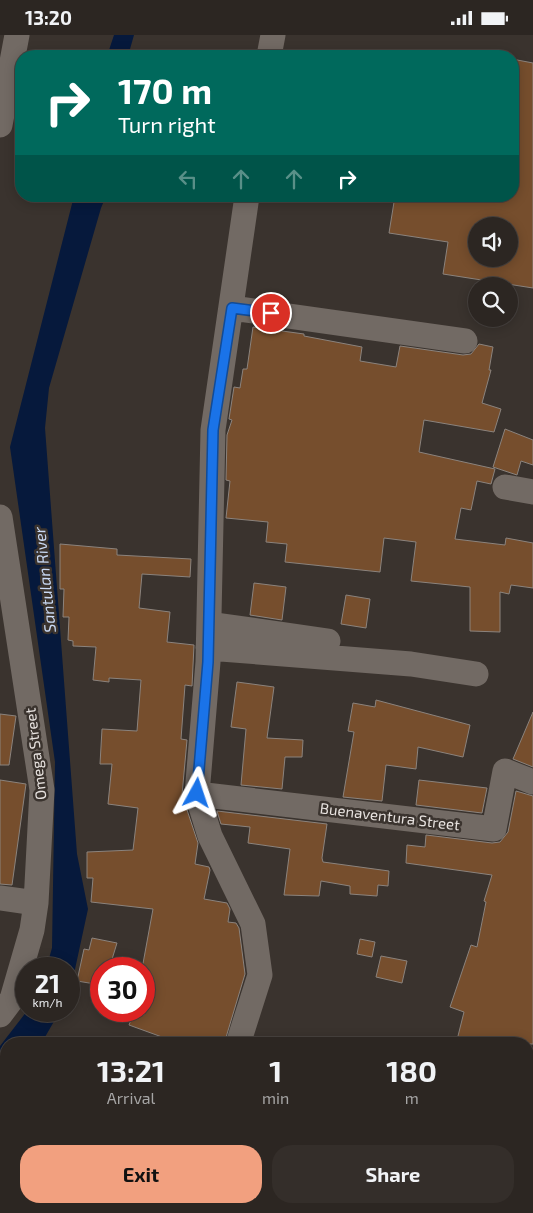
<!DOCTYPE html>
<style>
body{margin:0;font-family:"Exo 2",sans-serif;background:#342e2a;color:#f1f3f6;height:100vh;display:flex;flex-direction:column;font-size:19px;white-space:nowrap}
*{box-sizing:border-box;margin:0}
p{font-size:16px;color:#a6a5a5}
.icon{flex:none;width:28px;height:28px;fill:none;stroke:currentColor;stroke-width:2;stroke-linecap:round;stroke-linejoin:round}
.map{position:relative;flex:1;overflow:hidden}
.sheet{position:absolute;left:0px;top:1002px;width:534px;height:176px;display:flex;flex-direction:column;background:#2c2622;border-radius:20px 20px 0 0;box-shadow:0 2px 12px #0003,0 0 0 1px #484340}
.sheet>*{flex:none}
.hud{position:absolute;left:15px;top:15px;width:504px;height:152px;border-radius:20px;box-shadow:0 2px 12px #0003,0 0 0 1px #484340;background:#00695c;color:#fff;overflow:hidden}
.controls{position:absolute;left:468px;top:182px;display:grid;gap:10px}
.controls a{display:grid;place-items:center;width:50px;height:50px;border-radius:50%;background:#2c2622;box-shadow:0 2px 12px #0003,0 0 0 1px #484340;font-size:25px}
.speed{position:absolute;left:15px;top:922px;display:flex;gap:10px;font-size:25px;font-weight:700;text-align:center}
.speed>*{display:grid;place-content:center;width:65px;height:65px;border-radius:50%;background:#2c2622;box-shadow:0 2px 12px #0003,0 0 0 1px #484340;line-height:1}
.speed small{font-size:12px;font-weight:400}
.speed .limit{border:8px solid #d22;background:#fff;color:#111}
.pin{position:absolute;display:grid;place-items:center;width:42px;height:42px;color:#fff;margin:-21px;border:2px solid #fff;border-radius:50%;box-shadow:0 1px 5px #0007}
.me{position:absolute;width:55px;margin:-28px;rotate:5deg;stroke-linejoin:round;filter:drop-shadow(0 0 4px #0008)}
.turn{display:flex;align-items:center;gap:18px;height:105px;padding:0 20px;font-size:22px}
.turn .icon{width:65px;height:65px;stroke-width:2.5}
.turn b{display:block;font-size:35px;line-height:42px}
.lanes{display:flex;align-items:center;height:48px;padding:0 20px;background:#0003;justify-content:center;gap:25px;direction:ltr}
.lanes .off{opacity:.35}
.eta{display:flex;justify-content:space-evenly;align-items:center;height:85px;text-align:center}
.eta b{font-size:30px;font-weight:700;line-height:35px}
.cta{display:flex;gap:10px;margin-top:auto;padding:10px 20px}
.cta a{flex:1;height:58px;border-radius:20px;background:#f2a07f;color:#111;font-size:20px;font-weight:700;line-height:58px;text-align:center}
.cta a+a{background:#342e2a;color:#f1f3f6}
.status{display:flex;justify-content:space-between;align-items:center;height:35px;padding:0 25px;background:#2c2622;direction:ltr}
.status svg{height:14px;fill:currentColor}
.map>svg:first-child{display:block}
.water{fill:#06193c}
.building{fill:#764e2d;stroke:#8b837d;fill-rule:evenodd}
.lines{fill:none;stroke-linecap:round;stroke-linejoin:round}
.minor{stroke:#726a64;stroke-width:25}
.route-casing{stroke:#114b97;stroke-width:12}
.route{stroke:#1a73e8;stroke-width:9}
.labels{text-anchor:middle;dominant-baseline:central;stroke-width:5;stroke-linejoin:round;paint-order:stroke}
.street-label{font-size:15px;fill:#e7e2df;stroke:#3a332e}
.water-label{font-size:16px;font-style:italic;fill:#cadaf5;stroke:#3a332e}
</style>
<div class="status"><b>13:20</b><svg viewBox="0 0 49 12"><path d="M0 12V9h3v3zM5 12V6h3v6zM10 12V3h3v9zM15 12V0h3v12zM26 1h20v11H26zM47 4h2v5h-2z"/></svg></div>
<div class="map">
<svg width="533" height="1178" viewBox="0 0 533 1178">
<rect width="100%" height="100%" fill="#3a332e"/>
<path class="water" d="M114 0H134L128 21H107Z
M74 161H106L101 173 49 353 45 393 77 819 88 874 69 962V934H46L52 913 55 727 10 412Z
M27 976H60L41 1009H6V1053L0 1061V1011Z"/>
<path class="building" d="M512 24 533 28V253L443 239 448 207 389 198 395 161H512ZM476 191H509V224H476Z
M253 292 304 299V301L362 312 360 326 396 332 400 311 463 320 471 319 479 309 493 312 489 335H491L482 368 501 374 494 397 424 385 419 417 495 434 491 449 477 446 471 475 461 473 455 504 505 510 506 503 533 508V553L511 550 509 559 500 557V597L470 596V552L411 546 416 507 384 503 380 537 285 527 287 509 266 507 268 487 226 483 230 446 226 445 227 400 232 385 229 384 234 352 240 353 243 334H247Z
M505 394 533 405V430L521 426 517 440 493 432Z
M60 509 117 514V520L191 524 190 542 142 539 139 573 170 577 167 607 194 610 192 651 185 650 181 704 187 705 182 760 198 808 195 829 209 832 210 835 204 864 227 868 230 874 228 887 236 888 239 893 245 939 224 1009H159L162 1002 129 990 134 977 144 980V934H142L153 874 91 867 93 843H87V817L133 815 138 773 108 769 112 729H100L102 694 137 696 141 645 109 643V647L93 645 96 612 73 611V606L68 605 69 582H63L64 554H60Z
M254 548 286 552 282 585 250 580Z
M346 560 370 564 366 593 341 589Z
M237 647 274 652 267 703 303 705 302 722H285L282 754 241 750 246 694 231 692Z
M376 665 470 690 463 722 418 712 416 734 386 730 382 766 343 762 354 697 348 696 353 668 375 672Z
M533 677V732L513 724Z
M0 679 16 681 9 730H0Z
M0 745 26 749 12 850 0 849Z
M419 745 487 753 482 778 416 770Z
M516 756 533 761V1009H456L464 977 450 972 471 910 477 912 486 867 484 866 492 840 406 828 407 810 425 812 426 800 492 808 500 807 508 797Z
M217 776 327 789 322 823 323 827 389 836 388 851 378 850 377 861 350 859V851L321 846 319 861 284 860 290 814 248 808 250 792 221 789Z
M92 903 117 908 109 934H101V950L77 946 84 914 89 915Z
M360 904 375 907 372 922 357 919Z
M381 921 407 926 402 948 376 942Z"/>
<g class="lines">
<path class="minor" d="M269 21 273 0
M0 90 17 0
M232 273 465 306
M505 452 533 457
M0 482 42 755 36 868 32 895 12 964 0 980
M209 589 328 606
M208 613 411 629 476 639
M197 759 494 794 505 736 533 747
M0 863 36 868
M238 1009 260 940 253 889 210 801 197 759 208 627 213 395 247 161
M528 1093 533 1094
M153 1178 156 1172"/>
</g>
<g class="lines">
<defs>
<path id="route" d="M197 758 208 627 213 395 232 273 271 278"/>
</defs>
<use href="#route" class="route-casing"/>
<use href="#route" class="route"/>
</g>
<g class="labels">
<g class="street-label">
<text transform="translate(35 719) rotate(-97)">Omega Street</text>
<text transform="translate(390 781) rotate(7)">Buenaventura Street</text>
</g>
<g class="water-label">
<text transform="translate(44 545) rotate(-96)">Santulan River</text>
</g>
</g>
</svg>
<div class="controls">
<a><svg class="icon" aria-label="sound" viewBox="0 0 24 24"><path d="M4 9h4l5-4v14l-5-4H4zM17 9q2 3 0 6"/></svg></a>
<a><svg class="icon" aria-label="search" viewBox="0 0 24 24"><circle cx="10" cy="10" r="6"/><path d="M15 15l6 6"/></svg></a>
</div>
<div class="speed"><div>21<small>km/h</small></div><div class="limit">30</div></div>
<div class="pin" style="left:271px;top:278px;background:#d93025"><svg class="icon" aria-label="arrive" viewBox="0 0 24 24"><path d="M6 21V4h12l-3 4 3 4H6"/></svg></div>
<svg class="me" style="left:197px;top:758px" viewBox="-20 -20 40 40"><path d="M0-17L14 15 0 8-14 15z" fill="#1a73e8" stroke="#fff" stroke-width="4"/></svg>
<div class="hud">
<div class="turn"><svg class="icon" aria-label="right" viewBox="0 0 24 24"><path d="M7 20v-9h11M14 6l5 5-5 5"/></svg><div><b>170 m</b>Turn right</div></div>
<div class="lanes"><svg class="icon off" aria-label="left" viewBox="0 0 24 24"><path d="M17 20v-9H6M10 6l-5 5 5 5"/></svg><svg class="icon off" aria-label="ahead" viewBox="0 0 24 24"><path d="M12 20V5M6 11l6-6 6 6"/></svg><svg class="icon off" aria-label="ahead" viewBox="0 0 24 24"><path d="M12 20V5M6 11l6-6 6 6"/></svg><svg class="icon" aria-label="right" viewBox="0 0 24 24"><path d="M7 20v-9h11M14 6l5 5-5 5"/></svg></div>
</div>
<section class="sheet">
<div class="eta">
<div><b>13:21</b><p>Arrival</p></div>
<div><b>1</b><p>min</p></div>
<div><b>180</b><p>m</p></div>
</div>
<div class="cta"><a>Exit</a><a>Share</a></div>
</section>
</div>
